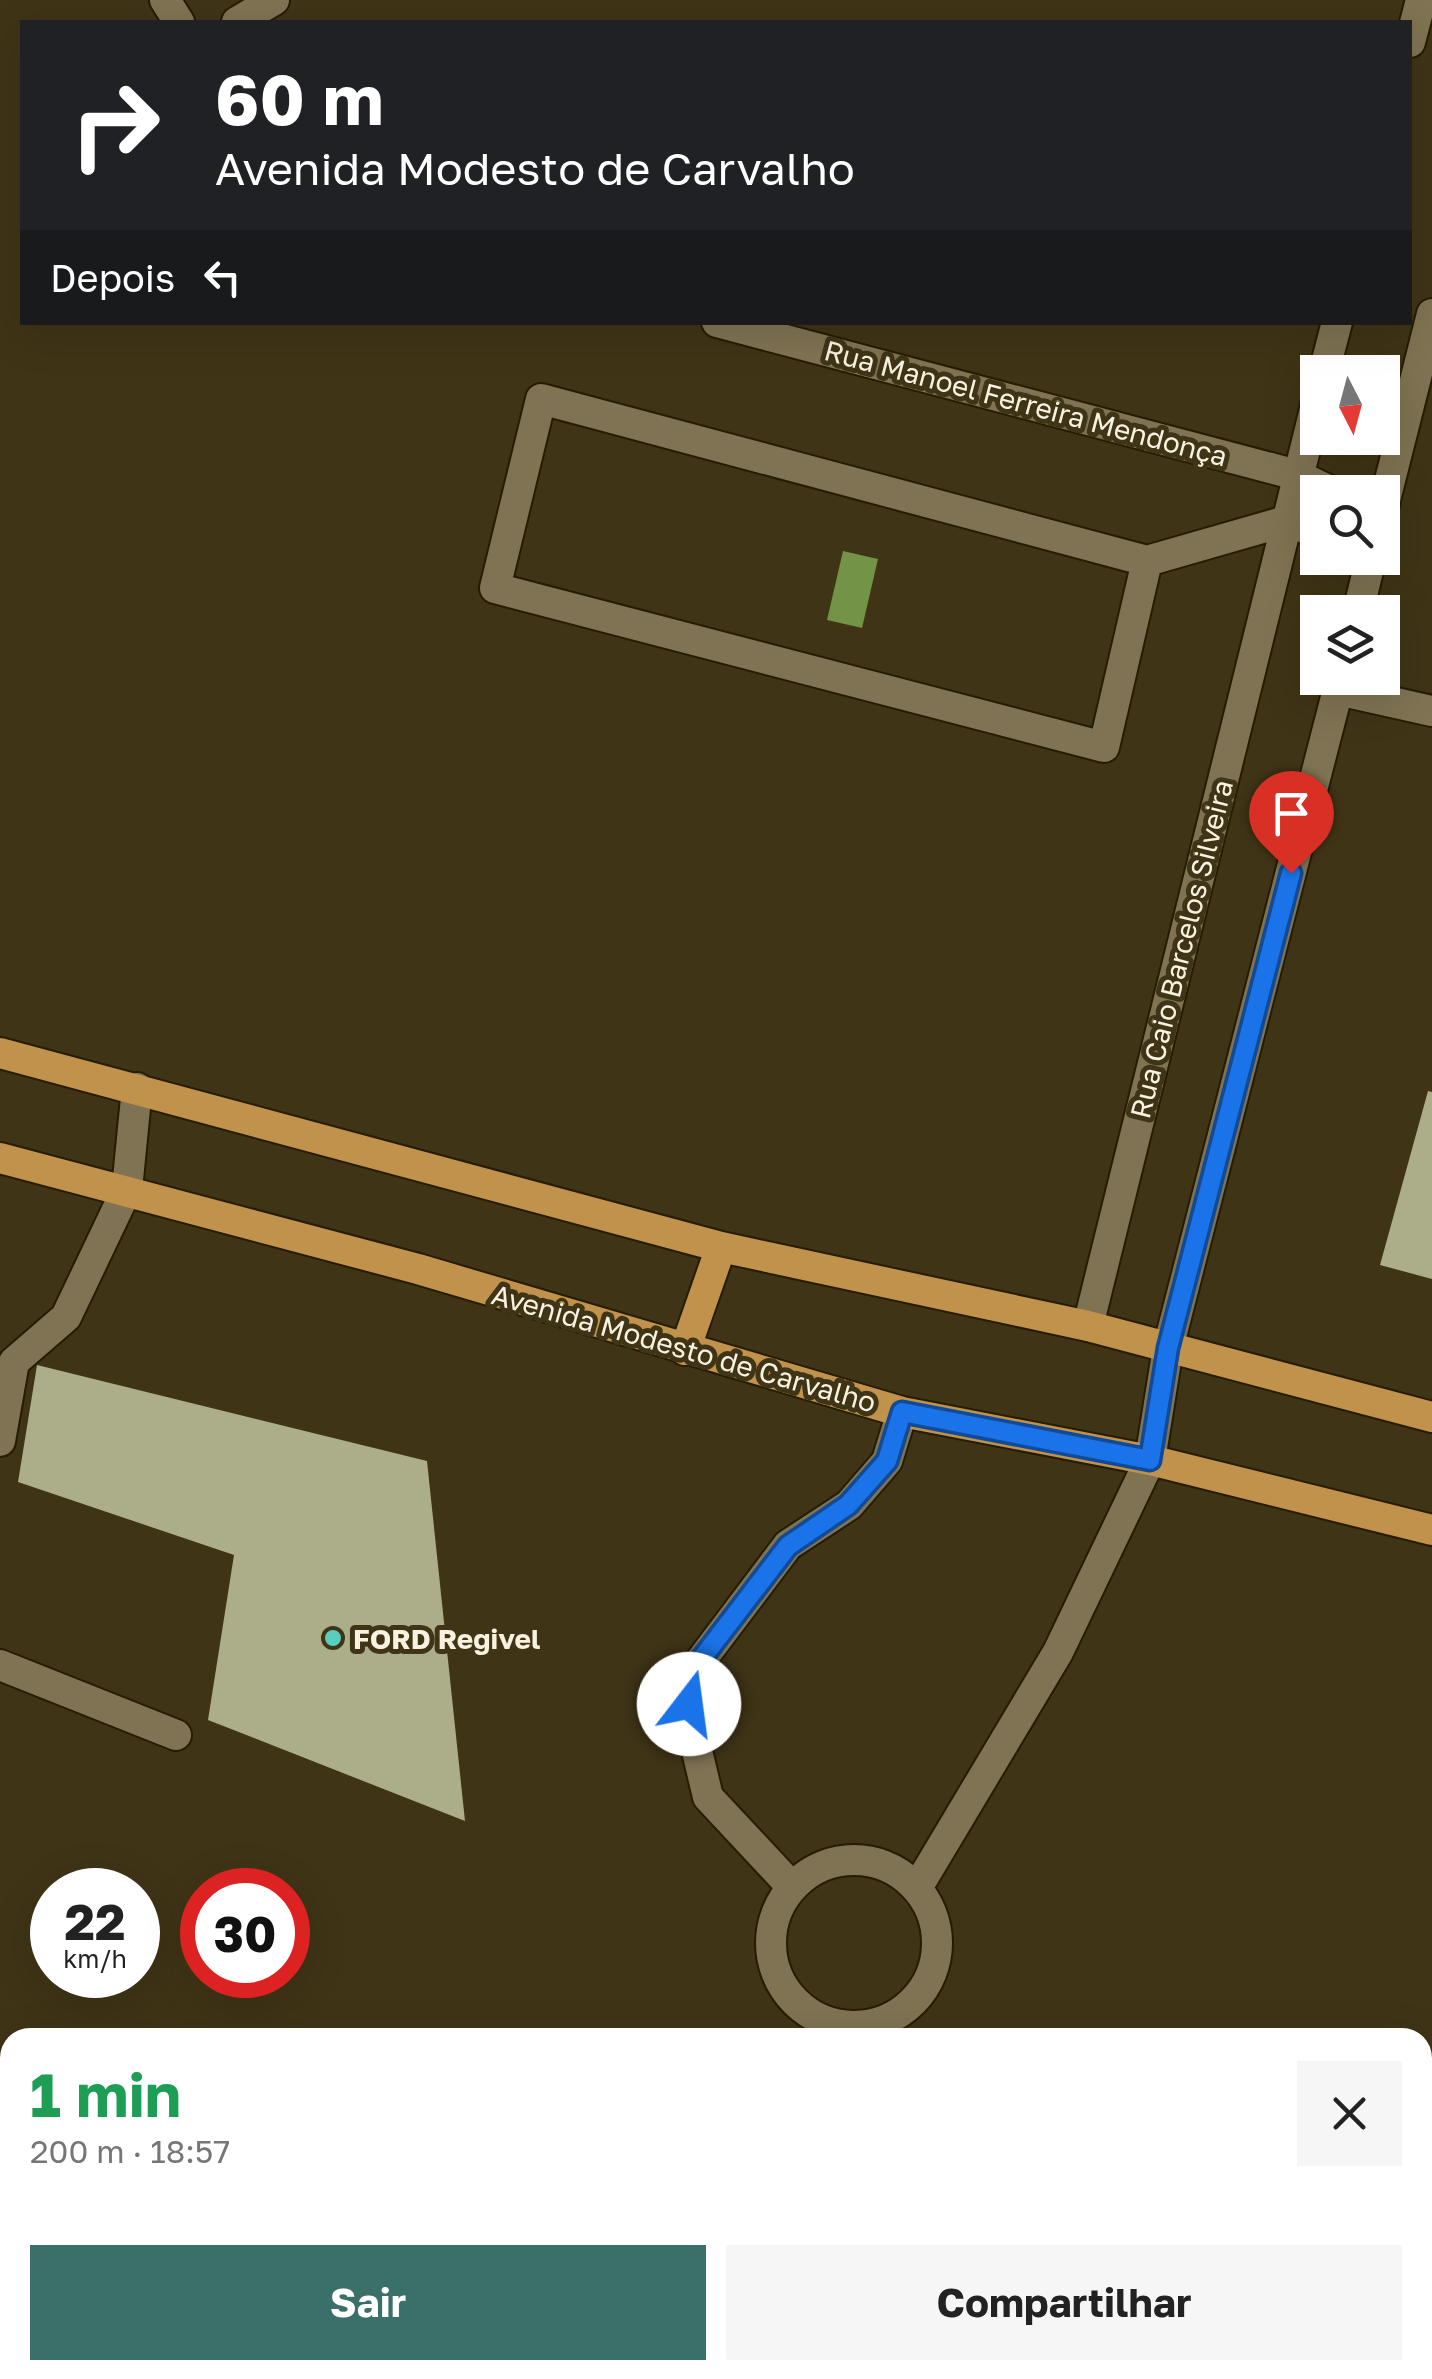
<!DOCTYPE html>
<html lang="pt">
<meta charset="utf-8">
<style>
body{margin:0;font-family:"Golos Text",sans-serif;background:#f6f6f6;color:#222;height:100vh;display:flex;flex-direction:column;font-size:38px;white-space:nowrap}
*{box-sizing:border-box;margin:0}
p{font-size:32px;color:#767676}
.icon{flex:none;width:55px;height:55px;fill:none;stroke:currentColor;stroke-width:2;stroke-linecap:round;stroke-linejoin:round}
.map{position:relative;flex:1;overflow:hidden}
.drawer{position:absolute;left:0px;top:2028px;width:1432px;height:352px;display:flex;flex-direction:column;background:#fff;border-radius:30px 30px 0 0;box-shadow:0 10px 40px #0002}
.drawer>*{flex:none}
.top-card{position:absolute;left:20px;top:20px;width:1392px;height:305px;border-radius:0px;box-shadow:0 10px 40px #0002;background:#202124;color:#fff;overflow:hidden}
.needle{width:65px;rotate:174deg}
.fabs{position:absolute;left:1300px;top:355px;display:grid;gap:20px}
.fabs a{display:grid;place-items:center;width:100px;height:100px;border-radius:0px;background:#fff;box-shadow:0 10px 40px #0002;font-size:50px}
.speed{position:absolute;left:30px;top:1868px;display:flex;gap:20px;font-size:50px;font-weight:700;text-align:center}
.speed>*{display:grid;place-content:center;width:130px;height:130px;border-radius:50%;background:#fff;box-shadow:0 10px 40px #0002;line-height:1}
.speed small{font-size:25px;font-weight:400}
.speed .limit{border:15px solid #d22;background:#fff;color:#111}
.pin{position:absolute;display:grid;place-items:center;width:85px;height:85px;color:#fff;margin:-102px -42px;border-radius:50% 50% 50% 0;rotate:-45deg;box-shadow:0 0 10px #0007}
.pin .icon{rotate:45deg}
.me{position:absolute;width:110px;margin:-55px;rotate:15deg;stroke-linejoin:round;filter:drop-shadow(0 0 8px #0008)}
.turn{display:flex;align-items:center;gap:35px;height:210px;padding:0 30px;font-size:45px}
.turn .icon{width:130px;height:130px;stroke-width:2.5}
.turn b{display:block;font-size:70px;line-height:85px}
.then{display:flex;align-items:center;height:95px;padding:0 30px;background:#0003;gap:20px;font-size:38px}
.round{display:grid;place-items:center;flex:none;width:105px;height:105px;border-radius:0px;background:#f6f6f6}
.overview{display:flex;align-items:center;justify-content:space-between;height:170px;padding:0 30px}
h1{font-size:60px;font-weight:700;line-height:75px;color:#1e9e55}
.cta{display:flex;gap:20px;margin-top:auto;padding:20px 30px}
.cta a{flex:1;height:115px;border-radius:0px;background:#3b6f69;color:#fff;font-size:40px;font-weight:700;line-height:115px;text-align:center}
.cta a+a{background:#f6f6f6;color:#222}
.map>svg:first-child{display:block}
.water{fill:#739346}
.building{fill:#acad89}
.lines{fill:none;stroke-linecap:round;stroke-linejoin:round}
.minor-casing{stroke:#261c00;stroke-width:34}
.major-casing{stroke:#261c00;stroke-width:34}
.minor{stroke:#7f7353;stroke-width:30}
.major{stroke:#c1924b;stroke-width:30}
.route-casing{stroke:#114b97;stroke-width:25}
.route{stroke:#1a73e8;stroke-width:18}
.poi-dot{fill:#59cebf;stroke:#3f3416;stroke-width:4}
.labels{text-anchor:middle;dominant-baseline:central;stroke-width:10;stroke-linejoin:round;paint-order:stroke}
.street-label{font-size:28px;fill:#f9f2e0;stroke:#3f3416}
.poi-label{font-size:28px;font-weight:bold;fill:#f9f2e0;stroke:#3f3416;text-anchor:start}
</style>
<div class="map">
<svg width="1432" height="2379" viewBox="0 0 1432 2379">
<rect width="100%" height="100%" fill="#3f3416"/>
<path class="water" d="M843 551 878 559 862 628 827 620Z"/>
<path class="building" d="M1428 1091 1432 1092V1279L1380 1265Z
M37 1365 427 1461 465 1821 208 1720 234 1555 18 1482Z"/>
<g class="lines">
<defs>
<path id="minor" d="M165 0 179 22
M237 22 274 0
M1410 42 1421 0
M717 322 1297 475 1332 492
M1324 372 1337 322
M1382 512 1432 314
M1147 561 1104 747 495 588 541 399 1147 561 1286 521 1318 533
M1358 612 1371 558
M1338 690 1432 711
M1088 1326 1318 397
M0 1441 14 1362 66 1317 127 1189 137 1088
M0 1665 176 1735
M771 1943a83 83 0 1 1 166 0a83 83 0 1 1-166 0Z
M792 1887 708 1797 692 1730 687 1679 788 1545 849 1505 887 1461 902 1412
M917 1888 1058 1652 1150 1460 1168 1348 1341 678
M0 2106 10 2108
M1422 2243 1432 2239
M1022 2370 1038 2379
M1109 2379 1124 2370"/>
<path id="major" d="M0 1053 721 1247 1088 1326 1432 1417
M0 1158 418 1269 902 1412 1150 1460 1432 1530
M685 1350 721 1247"/>
</defs>
<use href="#minor" class="minor-casing"/>
<use href="#major" class="major-casing"/>
<use href="#minor" class="minor"/>
<use href="#major" class="major"/>
</g>
<g class="lines">
<defs>
<path id="route" d="M689 1704 686 1679 788 1546 848 1505 887 1461 902 1412 1150 1460 1168 1348 1291 873"/>
</defs>
<use href="#route" class="route-casing"/>
<use href="#route" class="route"/>
</g>
<circle class="poi-dot" cx="333" cy="1638" r="10"/>
<g class="labels">
<g class="street-label">
<text transform="translate(1026 403) rotate(15)">Rua Manoel Ferreira Mendonça</text>
<text transform="translate(1181 949) rotate(-76)">Rua Caio Barcelos Silveira</text>
<text transform="translate(684 1348) rotate(16)">Avenida Modesto de Carvalho</text>
</g>
<g class="poi-label">
<text x="353" y="1638">FORD Regivel</text>
</g>
</g>
</svg>
<div class="fabs">
<a><svg class="needle" viewBox="-14 -14 28 28"><path d="M0-13l5 13h-10z" fill="#e53935"/><path d="M0 13l5-13h-10z" fill="#767676"/></svg></a>
<a><svg class="icon" aria-label="search" viewBox="0 0 24 24"><circle cx="10" cy="10" r="6"/><path d="M15 15l6 6"/></svg></a>
<a><svg class="icon" aria-label="layers" viewBox="0 0 24 24"><path d="M12 4l9 5-9 5-9-5zM3 14l9 5 9-5"/></svg></a>
</div>
<div class="speed"><div>22<small>km/h</small></div><div class="limit">30</div></div>
<div class="pin" style="left:1291px;top:873px;background:#d93025"><svg class="icon" aria-label="arrive" viewBox="0 0 24 24"><path d="M6 21V4h12l-3 4 3 4H6"/></svg></div>
<svg class="me" style="left:689px;top:1704px" viewBox="-20 -20 40 40"><circle r="19" fill="#fff"/><path d="M0-13L10 11 0 6-10 11z" fill="#1a73e8"/></svg>
<div class="top-card">
<div class="turn"><svg class="icon" aria-label="right" viewBox="0 0 24 24"><path d="M7 20v-9h11M14 6l5 5-5 5"/></svg><div><b>60 m</b>Avenida Modesto de Carvalho</div></div>
<div class="then">Depois<svg class="icon" aria-label="left" viewBox="0 0 24 24"><path d="M17 20v-9H6M10 6l-5 5 5 5"/></svg></div>
</div>
<section class="drawer">
<div class="overview"><div><h1>1 min</h1><p>200 m · 18:57</p></div><a class="round"><svg class="icon" aria-label="close" viewBox="0 0 24 24"><path d="M6 6l12 12M18 6L6 18"/></svg></a></div>
<div class="cta"><a>Sair</a><a>Compartilhar</a></div>
</section>
</div>
